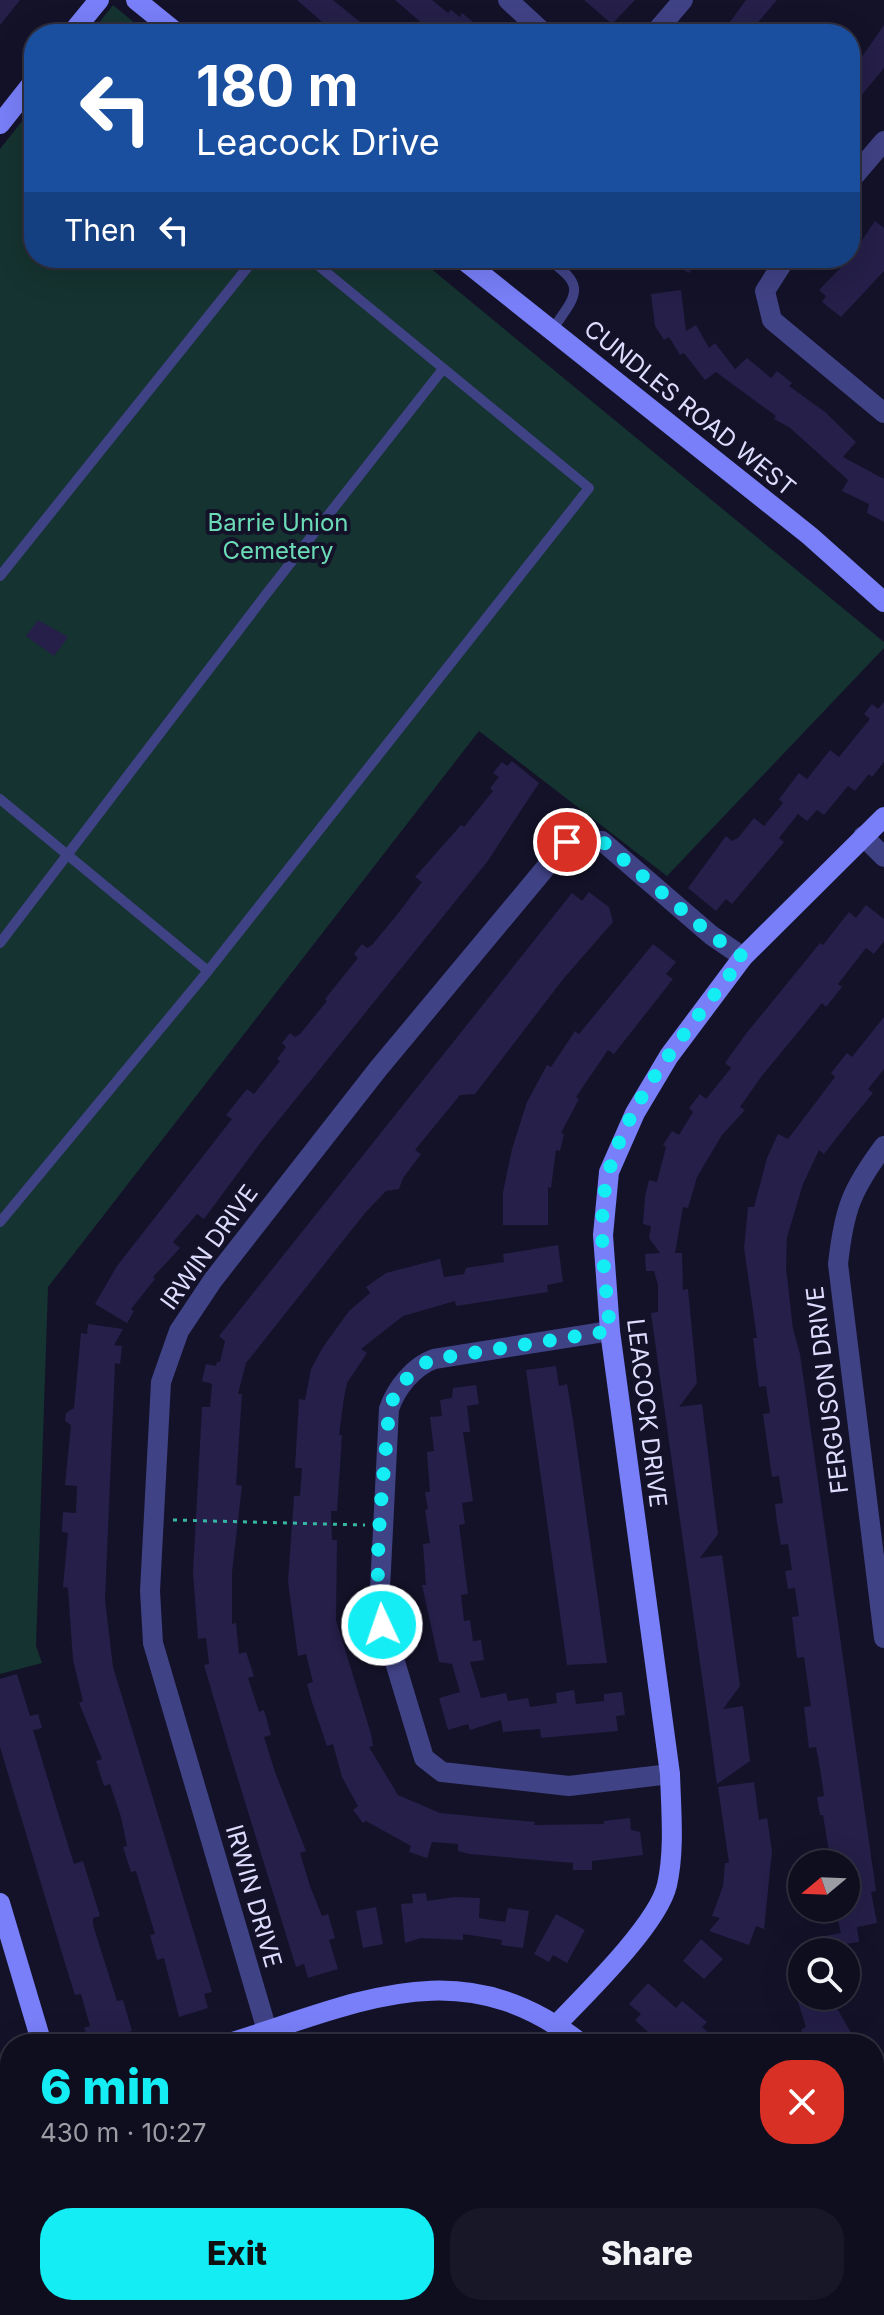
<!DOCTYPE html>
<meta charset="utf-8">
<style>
body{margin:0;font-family:Inter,sans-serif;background:#181728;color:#f1f3f6;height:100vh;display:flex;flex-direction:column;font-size:30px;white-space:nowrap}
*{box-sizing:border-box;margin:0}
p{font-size:26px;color:#9b9ca4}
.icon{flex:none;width:44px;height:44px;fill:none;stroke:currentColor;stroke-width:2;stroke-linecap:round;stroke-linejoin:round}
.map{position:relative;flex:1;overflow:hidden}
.sheet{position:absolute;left:0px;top:2034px;width:884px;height:282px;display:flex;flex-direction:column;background:#0f0e1f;border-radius:32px 32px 0 0;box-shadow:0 8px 32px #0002,0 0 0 2px #2f2e3d}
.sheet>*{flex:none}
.top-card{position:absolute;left:24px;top:24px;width:836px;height:244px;border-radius:32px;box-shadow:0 8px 32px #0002,0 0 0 2px #2f2e3d;background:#1a4fa0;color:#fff;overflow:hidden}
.needle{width:52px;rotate:251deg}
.buttons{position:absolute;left:788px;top:1850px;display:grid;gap:16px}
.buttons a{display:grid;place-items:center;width:72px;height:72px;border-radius:50%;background:#0f0e1f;box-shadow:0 8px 32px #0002,0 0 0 2px #2f2e3d;font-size:40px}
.pin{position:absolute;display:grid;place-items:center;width:68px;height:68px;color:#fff;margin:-34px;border:4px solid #fff;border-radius:50%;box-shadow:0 2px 8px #0007}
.me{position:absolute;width:88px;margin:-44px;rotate:357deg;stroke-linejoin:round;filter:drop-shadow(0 0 6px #0008)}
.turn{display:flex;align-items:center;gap:28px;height:168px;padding:0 40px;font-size:36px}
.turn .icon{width:104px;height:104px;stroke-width:2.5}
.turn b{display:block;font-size:56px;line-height:68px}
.then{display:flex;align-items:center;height:76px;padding:0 40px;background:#0003;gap:16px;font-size:30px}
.round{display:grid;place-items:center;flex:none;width:84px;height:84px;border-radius:32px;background:#181728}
.summary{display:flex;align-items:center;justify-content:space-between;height:136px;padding:0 40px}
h1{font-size:48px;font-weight:800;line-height:60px;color:#13edf3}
.cta{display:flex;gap:16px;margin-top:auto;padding:16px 40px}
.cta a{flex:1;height:92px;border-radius:32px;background:#13edf3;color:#111;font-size:32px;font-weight:800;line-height:92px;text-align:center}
.cta a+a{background:#181728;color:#f1f3f6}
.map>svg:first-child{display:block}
.green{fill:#153330}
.building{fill:#251f49}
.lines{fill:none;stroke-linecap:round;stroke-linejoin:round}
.path{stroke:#37b6a5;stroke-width:3;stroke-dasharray:4 6;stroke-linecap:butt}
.lane{stroke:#404286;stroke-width:10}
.street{stroke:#404286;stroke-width:20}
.secondary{stroke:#787ff8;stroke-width:20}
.route{stroke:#13edf3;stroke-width:14;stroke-dasharray:0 25.2}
.labels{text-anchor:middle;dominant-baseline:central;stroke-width:8;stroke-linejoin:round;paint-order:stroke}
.street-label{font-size:24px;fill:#dedcfd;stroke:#141229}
.park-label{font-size:24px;fill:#6bdbb6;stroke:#141229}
</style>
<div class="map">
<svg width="884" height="2315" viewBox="0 0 884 2315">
<rect width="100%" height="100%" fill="#141229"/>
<path class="green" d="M113 5 148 34H90Z
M34 106V258H418L884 642V648L667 876 479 731 48 1287 36 1646 42 1663 0 1674V149Z"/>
<path class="building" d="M0 0H20L0 25Z
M297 0H333L365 26 359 34H324L329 28Z
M395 0H432L448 13 451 10 460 17 462 13 488 34H442L427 22 424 25Z
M584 0H635L612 24Z
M746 0H777L748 34H721Z
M884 25V68L850 109V74Z
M875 221 884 228V271L841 317 822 302 826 296 819 290 850 258Z
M654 258H695L690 273Z
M681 290 686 331 696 325 709 348 715 343 735 369 747 358 771 378 777 371 792 383 789 386 825 412 856 442 843 457 884 479V522L867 513 869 504 842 491 848 480 789 427 774 419 776 416 716 372 705 380 684 353 680 355 669 337 664 340 655 326 651 294Z
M38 620 68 637 54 656 26 636Z
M884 702V762L872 777 869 774 855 791 848 786 824 815 817 810 807 821 798 814 779 838 784 842 732 904 726 899 716 911 688 888 726 836 732 841 738 838 754 818 764 826 783 803 779 799 799 773 807 779 830 750 839 757 870 719 864 714 872 704 878 709Z
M512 761 539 783 487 862 261 1142 204 1219 197 1214 173 1242 180 1248 153 1277 155 1279 131 1309 134 1311 127 1323 95 1304 117 1266 232 1119 226 1115 247 1089 254 1094 280 1061 277 1059 286 1047 282 1043 290 1033 295 1037 300 1034 327 1001 325 999 358 958 354 954 362 944 367 948 372 945 396 916 422 882 415 877 461 825 464 827 493 791 490 788 499 777 493 773 502 762 507 766Z
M589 892 609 907 613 922 564 978 475 1094 460 1095 415 1150 421 1154 403 1178 399 1189 386 1191 365 1213 246 1363 238 1394H242L236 1485 242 1486 232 1572V1624L236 1623 239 1654 246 1652 254 1676 248 1678 259 1712 264 1710 271 1735 264 1737 275 1772 306 1851 300 1853 310 1886 322 1916 328 1914 335 1938 329 1940 338 1969 308 1978 304 1964 296 1967 229 1750 204 1665 209 1664 206 1638 198 1639 193 1572 202 1407H210L212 1384 202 1381 206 1364 216 1366 217 1362H220L225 1341 219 1336 572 893 582 901Z
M866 905 884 919V941L874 954 866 948 838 984 842 987 826 1007 822 1003 761 1077 740 1107 745 1110 722 1135 697 1177 688 1208 683 1207 675 1253H682L683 1290 688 1289 697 1383 679 1407 702 1404 718 1534 700 1558 722 1555 740 1686 723 1709 743 1706 750 1761 717 1784 651 1313 658 1312V1285L654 1271H646L645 1254 660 1253 649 1238 651 1226 643 1224 645 1197 649 1180 657 1182 666 1147 663 1145 672 1131 679 1135 693 1112 689 1108 700 1094 706 1099 731 1068 725 1063 745 1035 820 943 823 945 849 912 856 918Z
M653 944 676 962 666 974 673 979 614 1054 608 1050 576 1097 579 1099 561 1133 564 1134 560 1151 556 1150 551 1188 548 1187V1225H503V1192L512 1149 527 1102 547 1065 551 1067 575 1031 579 1034Z
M884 1017V1069L868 1089 873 1093 849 1122 824 1154 819 1150 803 1184 787 1237 786 1268 793 1329 800 1354 876 1891 871 1892 877 1923 857 1927 859 1942 845 1944 844 1952H823L820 1937 841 1933 836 1912 846 1910V1864H831L823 1815H820L817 1797 824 1796 820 1768 816 1747 809 1748 804 1707 811 1706 804 1657 797 1658 792 1617 799 1616 795 1588 788 1589 785 1571 792 1570 788 1544 781 1545 777 1522 775 1504 783 1503 779 1476 772 1477 763 1414 770 1413 766 1386 759 1387 753 1338H757L744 1248 748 1207H754L767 1158 778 1134 788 1139 835 1077 831 1073 847 1053 852 1057Z
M558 1245 563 1282 547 1285 548 1292 456 1306 455 1301 403 1316 361 1349 367 1353 347 1383 344 1398 339 1435H342L337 1511H331L332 1540H337L336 1620 371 1734 373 1746 369 1747 398 1795 440 1813 535 1822 534 1825 604 1824V1821L630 1818 631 1830 640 1832 643 1855 592 1861V1870H573V1863L469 1854 458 1851V1844L432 1842 427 1858 409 1852 411 1846 366 1821 363 1823 353 1810 358 1806 342 1777 333 1744 327 1746 312 1702 307 1684 313 1682 306 1654 298 1656 288 1582 294 1496H300L302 1468H295L299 1399 305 1400 311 1369 323 1347 349 1311 370 1293 366 1287 386 1273 440 1259 444 1277 464 1274 466 1268 504 1262 503 1254Z
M88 1324 123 1329 114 1345 122 1346 120 1364 115 1363 105 1600 113 1667 212 1992 204 1994 208 2008 179 2017 164 1958 157 1960 150 1935 155 1934 136 1871 131 1872 123 1847 127 1846 121 1817 110 1784 104 1786 96 1761 102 1759 79 1703 83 1701 73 1660 68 1588 63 1587 68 1533 62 1532 63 1512 76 1513 77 1486 65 1485 71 1425 65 1421 66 1413 74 1408 81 1333 87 1334Z
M556 1366 559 1386 567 1384 573 1420 607 1663 567 1665 526 1370Z
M476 1385 479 1404 467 1406 470 1432H463L473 1501 462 1503 465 1524 459 1525 468 1594 461 1595 464 1621 470 1620 473 1641 481 1640 484 1660 470 1662 481 1698 506 1693 508 1701 528 1698 530 1707 557 1703 556 1693 574 1690 576 1704 604 1701V1694L622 1692 625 1715 616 1716 618 1731 541 1738 540 1729 503 1732 501 1720 470 1730 468 1724 448 1730 439 1698 460 1692 452 1664 439 1662 422 1585H426L423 1544 430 1543 425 1510 428 1509 425 1492H430L427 1452 434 1451 430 1417 442 1416 440 1400 452 1398 453 1388Z
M17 1674 30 1716 38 1714 42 1728 33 1730 59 1816 74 1864 83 1861 100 1916 93 1918V1925L117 2001 123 2000 132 2031 90 2044 84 2028 90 2026 81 1994 75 1995 64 1960 0 1747V1679Z
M754 1782 759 1820 767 1818 772 1851 764 1929 756 1926 749 1945 709 1931 720 1918 712 1916 723 1886 725 1863H729L718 1787Z
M426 1893 427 1901 455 1897 480 1898 479 1918 505 1922 508 1908 529 1911 523 1948 501 1945 502 1940 463 1934V1940L421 1938 405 1943 401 1904 413 1903 412 1894Z
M376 1907 383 1944 363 1948 356 1911Z
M556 1914 585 1930 567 1963 553 1955 549 1962 534 1954Z
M701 1939 723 1959 704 1979 683 1961Z
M648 1983 676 2008 682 2001 707 2022 702 2027 721 2044H663L648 2032 635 2020 641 2014 629 2004Z
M806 1996H830L854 2038 844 2044H808L801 2030 806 2027 797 1999Z"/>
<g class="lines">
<path class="path" d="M173 1520 365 1525"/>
<path class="lane" d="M546 258C587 286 578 293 552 330
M0 576 255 258
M0 799 208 971
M0 943 267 593 443 369
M0 1222 208 971 589 488 309 258"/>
<path class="street" d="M508 0 545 34
M654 34 683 0
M850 181 884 141
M786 258 765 291 772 320 884 413
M863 836 884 857
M884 1146C851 1190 844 1210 838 1264L884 1638
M610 1331 434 1359C414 1366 396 1388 389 1409L379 1609 424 1758 442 1772 569 1786 670 1774
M271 2044 153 1643 150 1591 161 1382 179 1331 213 1280 378 1069 567 842 602 841 711 935 743 957
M874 2290 884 2278"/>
<path class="secondary" d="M136 0 178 34
M71 34 99 0
M0 124 34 81
M461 258 810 536 884 602
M0 1903 42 2044
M557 2024C586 1994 658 1924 667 1885 675 1849 671 1810 670 1774L610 1331 603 1235 609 1172 635 1113 669 1056 743 957 884 817
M226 2044C357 2004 460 1947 582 2044
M0 2112 10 2109
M121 2306 124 2315
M873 2306 883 2315"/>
</g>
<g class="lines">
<path class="route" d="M382 1625C371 1566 385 1472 389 1409 396 1388 414 1366 434 1359L610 1331C606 1280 595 1221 609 1171 632 1091 695 1022 743 957L711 935 602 841 567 842"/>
</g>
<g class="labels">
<g class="street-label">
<text transform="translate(690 408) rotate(39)">CUNDLES ROAD WEST</text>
<text transform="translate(209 1247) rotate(-54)">IRWIN DRIVE</text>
<text transform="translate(827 1390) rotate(-97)">FERGUSON DRIVE</text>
<text transform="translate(647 1413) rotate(83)">LEACOCK DRIVE</text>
<text transform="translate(254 1896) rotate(74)">IRWIN DRIVE</text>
</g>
<g class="park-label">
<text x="278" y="522">Barrie Union<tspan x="278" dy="28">Cemetery</tspan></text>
</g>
</g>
</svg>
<div class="buttons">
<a><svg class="needle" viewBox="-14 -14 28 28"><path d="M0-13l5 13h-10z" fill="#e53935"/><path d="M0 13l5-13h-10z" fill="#9b9ca4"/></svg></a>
<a><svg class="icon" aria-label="search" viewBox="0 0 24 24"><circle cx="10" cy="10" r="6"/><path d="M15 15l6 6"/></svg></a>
</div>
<div class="pin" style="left:567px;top:842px;background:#d93025"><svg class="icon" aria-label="arrive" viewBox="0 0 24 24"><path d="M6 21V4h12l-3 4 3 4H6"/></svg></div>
<svg class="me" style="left:382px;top:1625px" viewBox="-20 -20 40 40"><circle r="17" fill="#13edf3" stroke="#fff" stroke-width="3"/><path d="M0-11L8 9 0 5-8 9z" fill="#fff"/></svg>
<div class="top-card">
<div class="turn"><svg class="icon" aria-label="left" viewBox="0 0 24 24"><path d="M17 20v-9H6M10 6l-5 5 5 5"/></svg><div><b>180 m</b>Leacock Drive</div></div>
<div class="then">Then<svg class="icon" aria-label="left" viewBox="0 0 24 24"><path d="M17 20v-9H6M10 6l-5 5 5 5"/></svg></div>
</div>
<section class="sheet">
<div class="summary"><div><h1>6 min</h1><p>430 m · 10:27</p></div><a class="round" style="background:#d93025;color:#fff"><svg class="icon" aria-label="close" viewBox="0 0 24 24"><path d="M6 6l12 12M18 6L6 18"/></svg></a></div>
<div class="cta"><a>Exit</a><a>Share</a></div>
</section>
</div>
